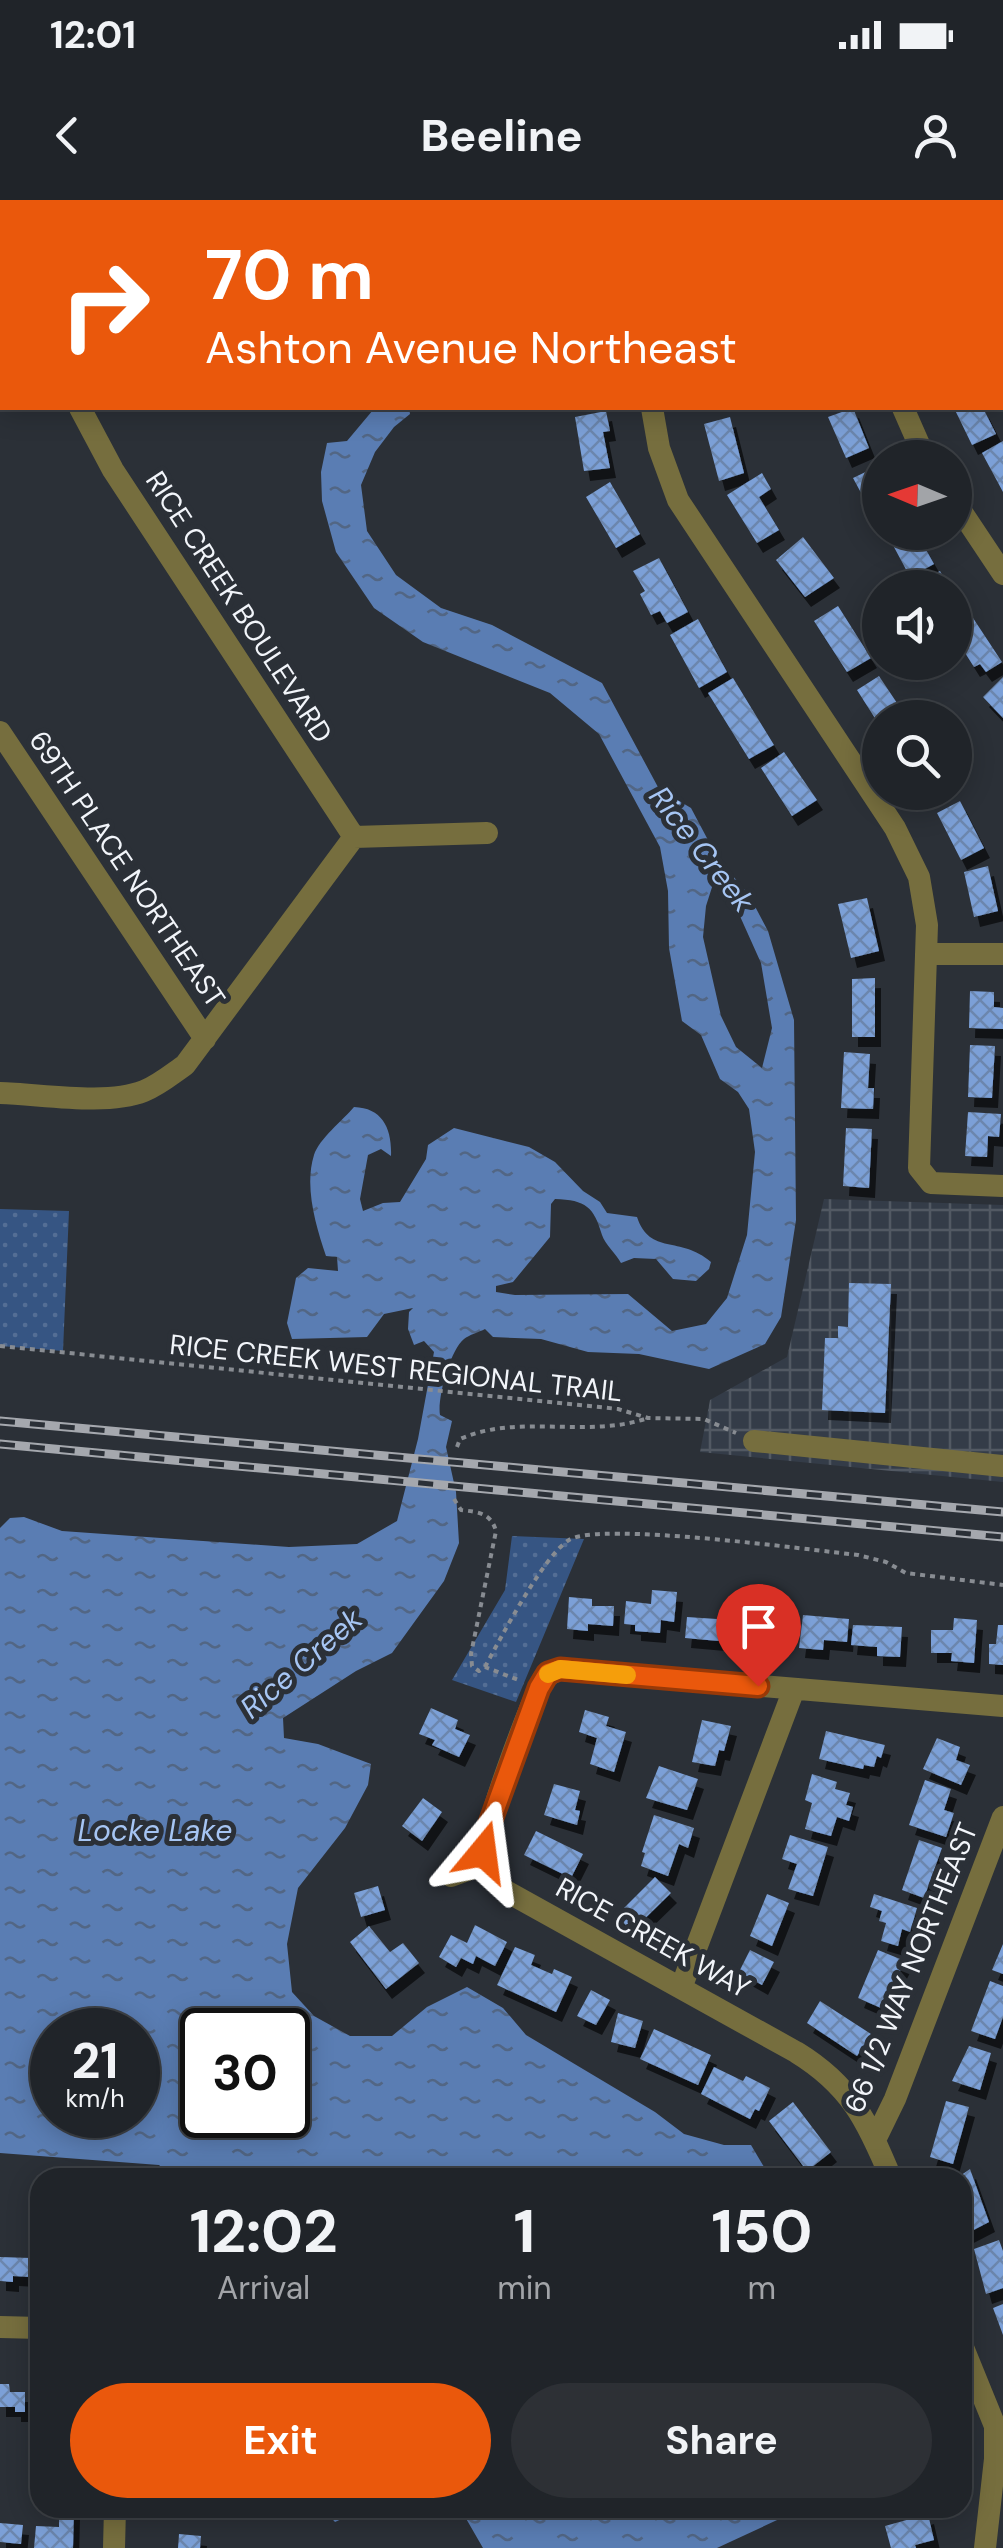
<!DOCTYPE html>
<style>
body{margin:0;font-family:"DM Sans",sans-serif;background:#2d3035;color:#f1f3f6;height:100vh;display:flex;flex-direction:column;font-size:38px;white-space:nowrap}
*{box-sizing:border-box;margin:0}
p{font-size:32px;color:#a2a4a8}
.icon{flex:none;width:55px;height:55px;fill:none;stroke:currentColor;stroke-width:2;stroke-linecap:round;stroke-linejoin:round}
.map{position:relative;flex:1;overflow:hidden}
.panel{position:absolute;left:30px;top:1968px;width:942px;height:350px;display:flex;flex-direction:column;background:#202429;border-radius:30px;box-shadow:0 5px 25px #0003,0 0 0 2px #3d4146}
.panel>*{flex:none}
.hud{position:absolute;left:0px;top:0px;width:1005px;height:210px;box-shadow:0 5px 25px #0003,0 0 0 2px #3d4146;background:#ea580c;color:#fff;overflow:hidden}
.needle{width:65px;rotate:272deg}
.buttons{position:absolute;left:862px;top:240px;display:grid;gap:20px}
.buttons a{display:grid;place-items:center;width:110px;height:110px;border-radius:50%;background:#202429;box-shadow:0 5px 25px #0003,0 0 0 2px #3d4146;font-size:50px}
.speed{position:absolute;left:30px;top:1808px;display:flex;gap:20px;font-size:50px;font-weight:700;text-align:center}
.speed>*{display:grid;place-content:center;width:130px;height:130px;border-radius:50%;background:#202429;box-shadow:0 5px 25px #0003,0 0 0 2px #3d4146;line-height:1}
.speed small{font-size:25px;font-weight:400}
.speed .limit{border:5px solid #111;border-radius:15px;background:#fff;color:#111}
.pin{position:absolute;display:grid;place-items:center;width:85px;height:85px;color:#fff;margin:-102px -42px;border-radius:50% 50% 50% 0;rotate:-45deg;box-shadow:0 0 10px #0007}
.pin .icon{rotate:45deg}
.me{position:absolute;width:110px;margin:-55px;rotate:16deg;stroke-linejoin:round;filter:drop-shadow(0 0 8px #0008)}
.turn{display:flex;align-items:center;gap:35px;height:210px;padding:0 40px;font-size:45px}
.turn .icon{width:130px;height:130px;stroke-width:2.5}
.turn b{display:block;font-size:70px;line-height:85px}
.eta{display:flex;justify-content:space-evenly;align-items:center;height:170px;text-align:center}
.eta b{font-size:60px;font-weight:700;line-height:70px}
.button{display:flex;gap:20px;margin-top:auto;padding:20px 40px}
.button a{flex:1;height:115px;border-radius:60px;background:#ea580c;color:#fff;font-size:40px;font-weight:700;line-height:115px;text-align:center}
.button a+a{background:#2d3035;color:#f1f3f6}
.status{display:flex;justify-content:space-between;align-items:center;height:70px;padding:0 50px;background:#202429;direction:ltr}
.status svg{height:28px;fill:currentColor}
header{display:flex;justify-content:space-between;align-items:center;height:130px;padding:0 40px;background:#202429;font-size:45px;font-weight:700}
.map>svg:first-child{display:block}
.industrial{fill:url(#industrial-grid)}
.park{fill:url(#park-dots)}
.water{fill:url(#water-ripples);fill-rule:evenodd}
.building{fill:url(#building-cross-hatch);filter:url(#shadow)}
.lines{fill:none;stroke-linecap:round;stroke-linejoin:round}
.path{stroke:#888c92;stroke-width:4;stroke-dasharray:5 5;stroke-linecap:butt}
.minor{stroke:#766e3e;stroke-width:22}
.major{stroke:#bdab3d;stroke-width:25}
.rail-casing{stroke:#a5a8ae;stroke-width:9}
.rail{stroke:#2b3037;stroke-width:5;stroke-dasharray:15;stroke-linecap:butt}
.route-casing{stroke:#983908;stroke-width:25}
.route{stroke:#ea580c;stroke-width:18}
.slow{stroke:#f59e0b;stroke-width:18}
.labels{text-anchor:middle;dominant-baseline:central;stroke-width:10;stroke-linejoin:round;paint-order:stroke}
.street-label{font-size:28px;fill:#f2f5fa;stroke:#2b3037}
.water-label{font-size:30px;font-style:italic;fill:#a6c5f3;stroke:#2b3037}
</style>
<div class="status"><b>12:01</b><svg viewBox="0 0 49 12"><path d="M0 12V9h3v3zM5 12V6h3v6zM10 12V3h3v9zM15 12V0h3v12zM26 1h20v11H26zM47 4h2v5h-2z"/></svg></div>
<header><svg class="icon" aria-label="back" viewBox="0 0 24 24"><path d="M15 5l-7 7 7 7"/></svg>Beeline<svg class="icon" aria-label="person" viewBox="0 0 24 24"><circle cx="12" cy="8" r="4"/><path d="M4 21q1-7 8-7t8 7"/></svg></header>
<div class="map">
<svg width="1003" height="2348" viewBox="0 0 1003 2348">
<defs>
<pattern id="industrial-grid" width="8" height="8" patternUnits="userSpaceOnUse" patternTransform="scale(2.5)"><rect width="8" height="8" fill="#343c48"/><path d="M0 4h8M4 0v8" fill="none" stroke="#525963"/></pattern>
<pattern id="park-dots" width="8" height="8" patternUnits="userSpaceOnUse" patternTransform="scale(2.5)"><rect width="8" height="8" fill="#365583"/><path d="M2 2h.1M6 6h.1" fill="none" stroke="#546e95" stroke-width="1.8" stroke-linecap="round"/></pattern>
<pattern id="water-ripples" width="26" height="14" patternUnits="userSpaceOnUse" patternTransform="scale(2.5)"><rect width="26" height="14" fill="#5a7db3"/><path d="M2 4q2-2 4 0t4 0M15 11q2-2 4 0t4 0" fill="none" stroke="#526684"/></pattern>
<pattern id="building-cross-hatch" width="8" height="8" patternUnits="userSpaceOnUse" patternTransform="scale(2.5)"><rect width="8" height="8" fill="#7ba0d7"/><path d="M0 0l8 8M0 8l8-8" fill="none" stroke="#6c86ad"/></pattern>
<filter id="shadow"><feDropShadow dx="6" dy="10" stdDeviation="0" flood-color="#0009"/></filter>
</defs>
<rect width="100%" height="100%" fill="#2b3037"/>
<path class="industrial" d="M824 999 1003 1005V1282L700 1252 710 1200 787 1157Z"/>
<path class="park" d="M0 1009 69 1011 63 1151 0 1146Z
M512 1336 584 1339 516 1502 452 1480 505 1390Z"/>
<path class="water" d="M372 208H409L410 214 394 227 375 252 361 285 367 331 396 375 441 408 492 425 602 483 659 589 691 608 717 657 749 695 768 731 794 820 796 1020 781 1117 765 1144 709 1169 639 1154 588 1152 541 1139 493 1137 485 1129C479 1132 469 1135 464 1139 450 1150 437 1199 440 1215L452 1221 446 1247 456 1292 459 1343 444 1381 392 1453 356 1471 283 1518 284 1538 318 1544 371 1564 368 1585 345 1628 298 1688 287 1744 292 1792 314 1816 350 1836H392L427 1807 467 1787 503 1808 526 1835 655 1912 684 1934 724 1945H751L770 1977 174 1978 159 1965 0 1953V1328L10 1318 24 1317 62 1331 289 1347 357 1344 397 1321 418 1239 434 1152 424 1141 414 1145 408 1129 409 1112 413 1108 384 1114 367 1137 292 1139 287 1123 296 1078 308 1068 338 1071 337 1057 326 1056C316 1026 304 987 314 955 319 939 343 920 354 907 383 908 392 929 391 956L381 949 368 955 360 999 363 1011 383 1003 400 1002 426 959 428 945 454 928 529 947 555 962 583 991 600 1002 607 1013 637 1017C650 1056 680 1035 711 1062L709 1069 696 1081 673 1079 656 1059 634 1058 621 1063C616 1054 605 1044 602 1035 594 1007 586 1000 555 999L551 1004 550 1037 513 1082 496 1086V1092L515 1095 628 1094 672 1131 706 1124 727 1098 747 1035 755 952 749 909 738 892 720 879 701 835 682 821 669 748 668 691 660 647 599 534 550 493 423 442 374 408 336 352 322 301 321 272 327 243 347 241 373 210ZM713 684 726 685 761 763 772 828 762 868 736 847 721 816 703 737 706 706ZM138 1830V1915H52V1830ZM288 1830V1915H202V1830Z
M322 2308H803L717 2348H483L464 2315 360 2311 335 2322Z"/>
<path class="building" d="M853 208 869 248 846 258 828 217Z
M954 208H983L996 234 972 245Z
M606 211 610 231 603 232 610 268 584 271 575 217Z
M730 217 744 273 719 281 704 224Z
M1003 241V292L982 253Z
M878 266 880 311 873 315 853 278Z
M762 273 771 289 759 297 779 330 757 343 727 295Z
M610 282 640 334 616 348 586 297Z
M916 332 934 364 910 377 887 334Z
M803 337 834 378 805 397 776 360Z
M659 358 688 412 667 423 660 411 651 415 640 394 645 391 633 371Z
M940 371 949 388H921L919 384Z
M955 387 970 413 955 422Z
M838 406 871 458 847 472 814 421Z
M973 418 1002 462 986 472 980 464 974 467 955 437V431Z
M698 419 727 472 699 488 670 435Z
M879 476 907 518H880V526L857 490Z
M1003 477V518L983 497Z
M733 478 774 545 749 559 708 493Z
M784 552 817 600 792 616 761 568Z
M960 601 984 648 961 660 937 613Z
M988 666 998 711 974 717 964 672Z
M867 698 879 751 851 758 838 704Z
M875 778V837H852V779Z
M970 791 994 792V807L1003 808V829L969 828Z
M970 845 995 846 992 898 968 897Z
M844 852 870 854 868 888H874L873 909 841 908Z
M968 912 1001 914 999 937 988 936 987 957 965 956Z
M846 928 872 929 869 988 843 986Z
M849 1083 891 1084 885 1213 822 1210 825 1138H838V1126L848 1127Z
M652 1390 677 1392 674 1422 661 1420 660 1433 635 1431V1425L624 1424 626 1401 651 1404Z
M569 1397 592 1399V1406H614L613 1426 588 1424V1431L567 1429Z
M748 1414 789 1418 787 1440 768 1438 767 1446 744 1444Z
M803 1415 849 1419 847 1442 824 1440 823 1450 799 1448Z
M687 1417 732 1420 730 1442 685 1438Z
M954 1418 977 1420 974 1463 951 1461 952 1453H931V1430H953Z
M853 1425 902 1427 900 1457 877 1456V1447L851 1445Z
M998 1425H1003V1465L989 1464V1444H996Z
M431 1508 458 1520 455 1529 470 1535 459 1557 432 1545 435 1540 419 1534Z
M585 1510 609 1517 606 1526 626 1532 614 1572 590 1564 597 1538 579 1532Z
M702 1520 731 1526 724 1551 719 1550 715 1566 692 1562Z
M826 1531 885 1545 881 1558 877 1556 874 1567 864 1565 863 1569 819 1559Z
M937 1538 960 1547 956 1560 970 1565 961 1585 923 1569Z
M659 1566 698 1579 687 1610 646 1598Z
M812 1574 837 1582 835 1589 850 1593 846 1605 853 1607 849 1621 837 1617 831 1636 805 1629 812 1603 805 1600Z
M925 1580 951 1589 944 1610 954 1613 946 1637 909 1625Z
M554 1584 580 1591 575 1610 580 1611 577 1625 544 1615Z
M423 1598 442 1612 422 1641 402 1626Z
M654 1615 694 1628 688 1648 679 1644 668 1676 641 1666 645 1653 642 1652Z
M536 1631 583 1654 571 1678 524 1655Z
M790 1635 828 1647 813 1696 788 1689 797 1664 782 1659Z
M919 1640 942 1648 924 1698 902 1690Z
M655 1677 671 1693 632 1731 616 1716Z
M378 1686 385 1710 361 1717 354 1693Z
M767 1694 789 1703 772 1746 750 1736Z
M874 1694 917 1708 910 1732 902 1729 898 1746 881 1741 886 1723 879 1721 882 1711 870 1707Z
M475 1725 507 1742 495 1766 476 1756 473 1764 461 1758 456 1767 439 1757 451 1735 467 1743Z
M369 1726 390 1752 403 1743 419 1763 386 1789 350 1742Z
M1003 1744V1774L992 1770Z
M515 1747 535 1755 531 1765 552 1774 554 1769 572 1777 556 1812 497 1785Z
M750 1750 774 1762 762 1785 739 1772Z
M878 1750 905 1761 881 1808 858 1798Z
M990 1781 1003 1786V1817L995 1839 971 1831Z
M591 1790 610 1800 596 1825 577 1816Z
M820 1801 871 1834 857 1856 807 1823Z
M618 1813 643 1821 635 1848 611 1842Z
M654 1829 711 1855 698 1885 640 1859Z
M969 1846 991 1853 980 1890 952 1881Z
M714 1867 743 1881 746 1876 770 1888 759 1911 755 1909 750 1919 701 1894Z
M946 1901 969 1907 953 1964 930 1957Z
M793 1902 831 1952 807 1971 769 1921Z
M970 1969 989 2022 962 2036V1978H957Z
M999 2040 1003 2051V2088L986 2094 974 2049Z
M0 2057 31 2058 30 2077 13 2076V2082L0 2081Z
M1003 2104V2135L993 2108Z
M0 2184H9L10 2192H25V2212H15V2207H0Z
M59 2308 74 2309 73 2348H34L36 2326 59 2327Z
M928 2314 934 2340 915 2345 916 2348H891L885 2326Z
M0 2323 23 2325 21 2344 0 2342Z
M179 2334 201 2336 200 2348H178Z"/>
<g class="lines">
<path class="path" d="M0 16 2 17
M0 1146 618 1209 648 1218 704 1219 736 1233
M457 1247 460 1239C519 1213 587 1239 648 1218
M454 1299 461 1310C478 1312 491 1313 496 1331L471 1454 472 1466 479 1471 485 1467 521 1481
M485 1467C500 1439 544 1355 569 1340 598 1321 811 1350 858 1355L886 1362 906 1373 1003 1385"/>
<path class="minor" d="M0 50H2
M1002 52H1003
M652 208 659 248 678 300 895 628 919 677 927 725 919 968 931 983 1003 986
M903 208 925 258
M955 302 1003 374
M0 532 205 839
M354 637 487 633
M926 754H1003
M0 893C41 894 106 906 144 891 159 885 172 874 185 865L354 637 113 270 80 208
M754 1241 1003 1266
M451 1676 484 1664
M681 1788 794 1489
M875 1940 895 1899 1003 1617
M891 1978C867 1920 850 1885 796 1852L506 1691C495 1682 486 1674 484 1660 480 1633 529 1509 543 1479L559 1469 1003 1506
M0 2127 40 2128
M962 2145 995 2226V2259L985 2348
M114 2348 115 2308"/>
<path class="major" d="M837 0 901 2
M1002 7H1003"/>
<defs>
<path id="rail" d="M0 1221 1003 1312
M0 1244 1003 1337"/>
</defs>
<use href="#rail" class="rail-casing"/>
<use href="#rail" class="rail"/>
</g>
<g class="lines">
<defs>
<path id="route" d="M483 1652 486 1634 539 1488 548 1473 560 1469 758 1486"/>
</defs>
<use href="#route" class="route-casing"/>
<use href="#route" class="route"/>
<path class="slow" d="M548 1474 560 1469 627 1475"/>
</g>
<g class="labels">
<g class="street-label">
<text transform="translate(239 407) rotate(57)">RICE CREEK BOULEVARD</text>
<text transform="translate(127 669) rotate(56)">69TH PLACE NORTHEAST</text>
<text transform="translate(396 1168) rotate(6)">RICE CREEK WEST REGIONAL TRAIL</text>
<text transform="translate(653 1738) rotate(29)">RICE CREEK WAY</text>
<text transform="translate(911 1768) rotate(-68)">66 1/2 WAY NORTHEAST</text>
</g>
<g class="water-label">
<text transform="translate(702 649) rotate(52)">Rice Creek</text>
<text transform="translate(301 1463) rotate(-41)">Rice Creek</text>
<text x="155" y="1630">Locke Lake</text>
</g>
</g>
</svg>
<div class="buttons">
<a><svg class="needle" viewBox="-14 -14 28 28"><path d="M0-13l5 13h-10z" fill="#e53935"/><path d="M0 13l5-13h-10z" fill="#a2a4a8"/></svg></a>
<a><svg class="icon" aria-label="sound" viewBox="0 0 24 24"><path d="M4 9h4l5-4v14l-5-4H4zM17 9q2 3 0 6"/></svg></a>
<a><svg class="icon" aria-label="search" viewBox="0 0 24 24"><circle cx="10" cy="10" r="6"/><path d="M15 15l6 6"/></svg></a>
</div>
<div class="speed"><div>21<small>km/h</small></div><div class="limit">30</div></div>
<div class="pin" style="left:758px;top:1486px;background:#d93025"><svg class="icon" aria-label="arrive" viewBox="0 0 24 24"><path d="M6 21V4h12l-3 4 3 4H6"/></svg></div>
<svg class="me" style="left:483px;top:1652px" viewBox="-20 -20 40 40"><path d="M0-17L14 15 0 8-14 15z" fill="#ea580c" stroke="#fff" stroke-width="4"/></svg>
<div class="hud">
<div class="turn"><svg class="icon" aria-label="right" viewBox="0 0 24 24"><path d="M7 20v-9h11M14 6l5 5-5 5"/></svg><div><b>70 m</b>Ashton Avenue Northeast</div></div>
</div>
<section class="panel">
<div class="eta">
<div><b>12:02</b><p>Arrival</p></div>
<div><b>1</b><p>min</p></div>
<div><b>150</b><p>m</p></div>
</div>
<div class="button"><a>Exit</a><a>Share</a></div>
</section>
</div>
